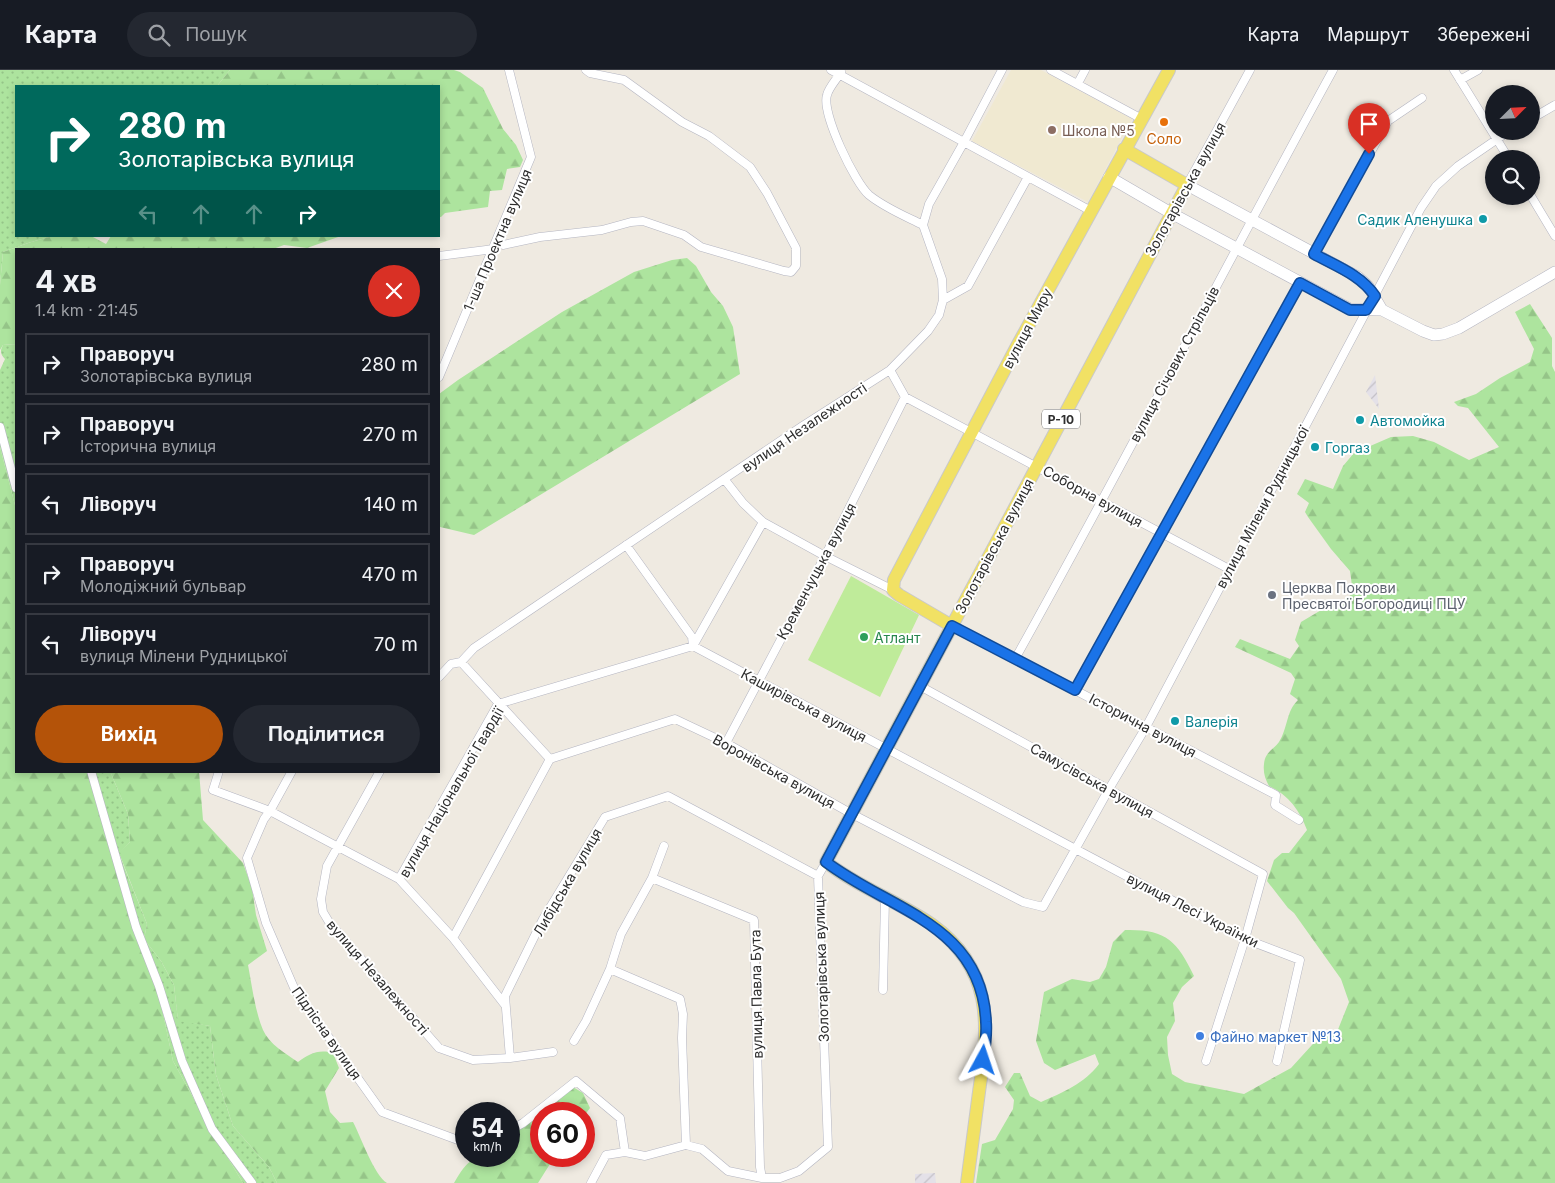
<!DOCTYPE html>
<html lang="uk">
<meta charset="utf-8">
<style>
body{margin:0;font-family:Inter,sans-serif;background:#242831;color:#f1f3f6;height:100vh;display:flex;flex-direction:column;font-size:19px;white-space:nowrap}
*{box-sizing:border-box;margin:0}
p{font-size:16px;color:#9ea1a6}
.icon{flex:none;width:28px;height:28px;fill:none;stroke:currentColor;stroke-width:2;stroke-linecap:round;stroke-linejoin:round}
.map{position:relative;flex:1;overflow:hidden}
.side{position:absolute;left:15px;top:178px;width:425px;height:525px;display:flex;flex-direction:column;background:#171b24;border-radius:0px;box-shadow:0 2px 8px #0003}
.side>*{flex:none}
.hud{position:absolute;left:15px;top:15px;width:425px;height:152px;border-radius:0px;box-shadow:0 2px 8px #0003;background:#00695c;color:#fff;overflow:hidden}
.needle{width:32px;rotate:66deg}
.tools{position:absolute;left:1485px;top:15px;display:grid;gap:10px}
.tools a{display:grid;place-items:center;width:55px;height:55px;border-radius:50%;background:#171b24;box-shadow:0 2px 8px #0003;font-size:25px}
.speed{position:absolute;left:455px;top:1032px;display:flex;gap:10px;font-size:25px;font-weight:700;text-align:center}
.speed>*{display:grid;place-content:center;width:65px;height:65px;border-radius:50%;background:#171b24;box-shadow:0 2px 8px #0003;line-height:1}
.speed small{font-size:12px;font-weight:400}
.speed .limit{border:8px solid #d22;background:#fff;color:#111}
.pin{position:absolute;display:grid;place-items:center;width:42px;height:42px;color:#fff;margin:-51px -21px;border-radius:50% 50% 50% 0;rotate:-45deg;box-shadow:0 0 5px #0007}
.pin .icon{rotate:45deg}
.me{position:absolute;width:55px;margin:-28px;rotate:5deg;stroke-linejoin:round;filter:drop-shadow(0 0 4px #0008)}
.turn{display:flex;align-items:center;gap:18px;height:105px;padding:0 20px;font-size:22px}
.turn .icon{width:65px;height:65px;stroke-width:2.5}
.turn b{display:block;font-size:35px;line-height:42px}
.lanes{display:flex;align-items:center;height:48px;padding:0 20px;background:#0003;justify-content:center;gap:25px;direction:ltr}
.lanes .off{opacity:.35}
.round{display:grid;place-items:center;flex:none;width:52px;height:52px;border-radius:26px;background:#242831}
.head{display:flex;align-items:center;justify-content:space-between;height:85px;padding:0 20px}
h1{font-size:30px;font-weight:700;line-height:38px}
.primary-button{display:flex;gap:10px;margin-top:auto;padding:10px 20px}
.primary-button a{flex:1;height:58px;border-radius:30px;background:#b45309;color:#fff;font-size:20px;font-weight:700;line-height:58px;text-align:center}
.primary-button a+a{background:#242831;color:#f1f3f6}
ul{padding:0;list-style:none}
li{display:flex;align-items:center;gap:15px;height:62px;margin:0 10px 8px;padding:0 10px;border:2px solid #363941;border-radius:0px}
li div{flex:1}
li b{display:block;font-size:19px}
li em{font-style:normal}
header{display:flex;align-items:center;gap:30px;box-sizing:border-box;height:70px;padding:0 25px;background:#171b24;border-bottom:1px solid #363941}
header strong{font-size:24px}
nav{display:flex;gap:28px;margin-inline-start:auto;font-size:18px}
.search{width:350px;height:45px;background:#242831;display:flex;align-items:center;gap:12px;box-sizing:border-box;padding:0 18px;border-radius:28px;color:#9ea1a6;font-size:19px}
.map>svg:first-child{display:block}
.industrial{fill:url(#industrial-furrows)}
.education{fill:#f0e9d1}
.grass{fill:url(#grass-dots)}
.forest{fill:url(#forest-firs)}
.pitch{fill:#bfeb9a}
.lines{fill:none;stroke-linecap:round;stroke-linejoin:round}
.street-casing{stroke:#b4b5c1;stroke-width:9}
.secondary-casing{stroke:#b4b5c1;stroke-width:12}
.primary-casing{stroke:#c9c9c9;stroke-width:14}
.street{stroke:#fff;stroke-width:8}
.secondary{stroke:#fff;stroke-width:11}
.primary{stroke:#f1e164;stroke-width:12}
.route-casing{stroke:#114b97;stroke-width:12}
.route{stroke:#1a73e8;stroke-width:9}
.food-dot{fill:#e8710a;stroke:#fff;stroke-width:2}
.education-dot{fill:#8d6e63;stroke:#fff;stroke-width:2}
.culture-dot{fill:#0f9aa8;stroke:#fff;stroke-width:2}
.worship-dot{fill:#6b7280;stroke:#fff;stroke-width:2}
.leisure-dot{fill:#2e9e5b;stroke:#fff;stroke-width:2}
.shop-dot{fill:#3f7fe0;stroke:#fff;stroke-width:2}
.labels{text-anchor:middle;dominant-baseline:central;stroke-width:4;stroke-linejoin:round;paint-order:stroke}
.shield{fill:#fff;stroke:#6d6d6d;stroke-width:1}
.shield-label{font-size:12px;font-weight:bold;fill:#2e2e2e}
.education-label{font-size:14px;fill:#785e54;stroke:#fff;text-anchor:start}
.food-label{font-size:14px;fill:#c56008;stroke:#fff}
.street-label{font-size:14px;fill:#2e2e2e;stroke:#fff}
.culture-label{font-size:14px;fill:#0d838f;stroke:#fff;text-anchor:start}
.worship-label{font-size:14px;fill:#5b616d;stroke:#fff;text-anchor:start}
.leisure-label{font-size:14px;fill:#27864d;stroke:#fff;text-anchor:start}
.shop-label{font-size:14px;fill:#366cbe;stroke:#fff;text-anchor:start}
</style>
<header>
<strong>Карта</strong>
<div class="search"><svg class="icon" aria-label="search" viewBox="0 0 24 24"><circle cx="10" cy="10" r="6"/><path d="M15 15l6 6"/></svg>Пошук</div>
<nav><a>Карта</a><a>Маршрут</a><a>Збережені</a></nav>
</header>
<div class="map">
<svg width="1555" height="1113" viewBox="0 0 1555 1113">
<defs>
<pattern id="industrial-furrows" width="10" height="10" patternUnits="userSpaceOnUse" patternTransform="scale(1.25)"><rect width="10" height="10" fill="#e4e1e8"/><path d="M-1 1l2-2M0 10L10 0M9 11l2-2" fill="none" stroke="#c4c1c7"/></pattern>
<pattern id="grass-dots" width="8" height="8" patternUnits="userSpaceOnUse" patternTransform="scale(1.25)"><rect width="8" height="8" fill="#ade49e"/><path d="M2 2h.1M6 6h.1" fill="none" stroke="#95c488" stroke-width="1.8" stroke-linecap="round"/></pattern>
<pattern id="forest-firs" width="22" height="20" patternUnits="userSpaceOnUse" patternTransform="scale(1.25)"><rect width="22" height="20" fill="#ade49e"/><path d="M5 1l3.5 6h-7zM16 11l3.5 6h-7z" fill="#95c488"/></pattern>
</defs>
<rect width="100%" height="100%" fill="#efeae1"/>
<path class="industrial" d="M1375 305 1379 339 1366 322Z
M935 1103 936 1113H915V1104Z"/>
<path class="education" d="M1011 0H1041L1132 49 1088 132 972 71Z"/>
<path class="grass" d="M0 0H230L217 16H16V166H53L31 172 3 182 0 215Z
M16 274V439L0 377V300L5 289C0 284 0 281 3 275Z
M88 701H110L128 744 130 772 119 784 147 854 144 869 161 891 174 915 178 950 210 956 216 1005 233 1056 269 1097 277 1113H243L211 1060 173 991 157 915Z"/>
<path class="forest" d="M230 0H454L460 2 483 18 503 59 516 75 523 90 520 97 507 99 502 120 490 121 488 137 445 143 441 147H439V16H217Z
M53 166H91L106 174 111 166H341L307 178 284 175 273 179H16V274L3 275 0 280V215L3 182 31 172Z
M687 188 696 196 711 222 723 236 733 257 740 304 474 465 440 457 439 455V324L458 310 562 242 634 202 672 190Z
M1530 234 1552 268V296L1555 302V1113H976L982 1074 995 1070 1013 1039 1014 1030 1005 1017 1014 1003H1020L1030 1026 1041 1032C1062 1023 1085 1013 1099 994L1095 984 1055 1000 1044 993 1036 971 1044 922 1072 909 1090 912 1099 909 1106 897 1113 872 1125 860C1165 859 1177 870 1194 906L1182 917 1173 933 1175 951 1167 967 1168 985 1172 1004 1185 1012 1244 1024 1291 998 1322 964 1337 962 1349 932 1341 909 1294 843 1288 838 1267 811 1274 790 1282 783H1289L1307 760C1300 741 1288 724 1269 716 1265 709 1263 702 1264 694 1265 682 1273 680 1279 672 1288 658 1286 641 1298 630L1290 624 1295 609 1291 603 1235 577 1240 569 1290 589 1299 576 1295 570 1301 552 1328 536 1345 530 1353 523 1350 501 1331 479 1308 447 1305 442 1309 433 1297 424 1305 409 1333 419 1343 396 1354 383 1391 367 1413 366 1434 372 1469 390 1499 377 1468 338 1458 336 1454 332 1476 324 1500 308 1530 292 1534 279 1515 242Z
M0 377 16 439V701H88L157 915 173 991 211 1060 243 1113H0Z
M110 701H199L203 750 243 793 252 818 256 845 267 881 248 895C252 916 255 941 263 960 269 974 286 984 298 992 309 984 318 979 333 983L339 998 325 1021 330 1042 340 1053 353 1052C361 1067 374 1105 387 1113H277L269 1097 233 1056 216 1005 210 956 178 951 174 915 161 891 144 869 147 854 119 783 130 772 128 744Z
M568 1014 583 1023 590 1038 584 1046V1044H541V1086H555L538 1113H454C471 1083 477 1086 509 1086V1064Z"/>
<path class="pitch" d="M851 506 919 545 880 627 808 590Z"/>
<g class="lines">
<defs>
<path id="street" d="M831 0 1091 141
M1051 0 1142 49
M1454 0 1509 89
M841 2C837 9 829 17 827 25 821 43 855 113 869 125 885 138 905 146 923 155
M1460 10 1478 0
M1078 13 1085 0
M1531 49 1555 35
M1187 115 1250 0
M1531 126 1555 166
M496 173 503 175 540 167 602 160 631 152 643 151 684 165 701 177 784 201 791 202 796 196V178L767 123 750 97 709 66 682 52 624 10 590 3 586 0
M1314 184 1388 51 1422 28
M439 186 494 179
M943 230 968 216 1028 107
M890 300 905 327 1229 499
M439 307 531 87 509 0
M0 357 16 418
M725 410 743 433 763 452 825 486 893 520
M626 475 692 567 693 576 1245 869 1300 890 1277 991
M952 556 1276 725 1275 735 1299 750
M1015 589C1124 394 1226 195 1333 0
M461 592 550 689
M439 607 451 594 461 592 474 578 804 355 890 300 928 261 939 245 943 230 942 209 923 155 929 134 964 72 1002 0
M920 616 1263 804 1245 869 1206 991
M1075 620 1300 213
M726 673 825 486 905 327
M550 689 675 649 726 673 852 744 1023 832 1043 837 1109 719 1146 657 1421 138 1436 116 1458 96 1509 61
M91 701 136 857 159 916 182 991 212 1059 252 1113
M219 701 213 720 270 741 399 809
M292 701 270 741 264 749 247 788 266 853 295 920 382 1042 466 1073
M380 701 327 796 321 829 323 842 329 852 439 978 473 990 510 988 553 982
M652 808 754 850 760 1097 762 1108
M453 868 550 689
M610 899 680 929 683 944 682 968 686 1075 702 1079 728 1101 762 1108H780L799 1101 828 1077 818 806 826 792
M883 920 885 828
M505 935 453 868 399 809 498 634 693 576 763 452
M574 971 586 951 610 899 621 864 652 808 664 776
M510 988 505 926 543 849 605 747 668 726 818 806
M509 1061 523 1053 576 1011 620 1048 625 1082
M591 1113 606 1085 625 1082 645 1086 686 1075"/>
<path id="secondary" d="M1109 107 1171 143 1350 239 1382 240 1423 261 1434 265 1443 264 1459 258 1555 202
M1187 115 1358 207 1368 216 1382 240"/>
<path id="primary" d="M952 556 899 525 893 520 894 510 1016 278 1169 0
M967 1113C971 1083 975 1052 979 1022 989 954 994 899 931 854 897 831 858 817 826 792L1187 115 1124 79"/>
</defs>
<use href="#street" class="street-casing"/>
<use href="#secondary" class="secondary-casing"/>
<use href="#primary" class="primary-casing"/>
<use href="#street" class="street"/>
<use href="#secondary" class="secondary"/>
<use href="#primary" class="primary"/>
</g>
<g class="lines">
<defs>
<path id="route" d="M983 990C985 978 987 964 986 952 982 854 889 840 826 792L952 556 1075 620 1300 213 1350 240H1366L1375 226C1361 205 1336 196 1314 184L1369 84"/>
</defs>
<use href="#route" class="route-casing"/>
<use href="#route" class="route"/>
</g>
<circle class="food-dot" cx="1164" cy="52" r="5"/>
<circle class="education-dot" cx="1052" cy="60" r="5"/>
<g class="culture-dot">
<circle cx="1483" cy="149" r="5"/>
<circle cx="1360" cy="350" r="5"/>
<circle cx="1315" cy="377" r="5"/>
<circle cx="1175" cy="651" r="5"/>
</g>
<circle class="worship-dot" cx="1272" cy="525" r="5"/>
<circle class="leisure-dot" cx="864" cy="567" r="5"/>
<circle class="shop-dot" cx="1200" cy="966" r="5"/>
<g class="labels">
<rect class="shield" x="1042" y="339.5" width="38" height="19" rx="4"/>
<g class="shield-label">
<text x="1061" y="349">Р-10</text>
</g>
<g class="education-label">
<text x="1062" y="60">Школа №5</text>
</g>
<g class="food-label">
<text x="1164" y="68">Соло</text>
</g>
<g class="street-label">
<text transform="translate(1185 119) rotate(-61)">Золотарівська вулиця</text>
<text transform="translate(497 170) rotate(-67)">1-ша Проектна вулиця</text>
<text transform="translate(1027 258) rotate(-62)">вулиця Миру</text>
<text transform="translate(1174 294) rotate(-62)">вулиця Січових Стрільців</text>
<text transform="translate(804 357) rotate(-34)">вулиця Незалежності</text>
<text transform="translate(1093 426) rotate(29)">Соборна вулиця</text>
<text transform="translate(1262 437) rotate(-62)">вулиця Мілени Рудницької</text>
<text transform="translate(994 476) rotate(-62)">Золотарівська вулиця</text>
<text transform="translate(816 501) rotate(-62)">Кременчуцька вулиця</text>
<text transform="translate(804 635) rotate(28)">Каширівська вулиця</text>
<text transform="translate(1143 655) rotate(28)">Історична вулиця</text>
<text transform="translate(774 701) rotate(29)">Воронівська вулиця</text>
<text transform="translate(1092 710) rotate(29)">Самусівська вулиця</text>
<text transform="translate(451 722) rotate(-60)">вулиця Національної Гвардії</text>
<text transform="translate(567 812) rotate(-60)">Либідська вулиця</text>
<text transform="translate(1193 840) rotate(27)">вулиця Лесі Українки</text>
<text transform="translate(821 897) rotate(-92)">Золотарівська вулиця</text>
<text transform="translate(378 907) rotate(49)">вулиця Незалежності</text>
<text transform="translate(756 924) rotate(-91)">вулиця Павла Бута</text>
<text transform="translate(327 963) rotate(55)">Підлісна вулиця</text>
</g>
<g class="culture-label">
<text x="1473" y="149" text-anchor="end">Садик Аленушка</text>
<text x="1370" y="350">Автомойка</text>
<text x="1325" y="377">Горгаз</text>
<text x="1185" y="651">Валерія</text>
</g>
<g class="worship-label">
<text x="1282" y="517">Церква Покрови<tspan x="1282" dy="16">Пресвятої Богородиці ПЦУ</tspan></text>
</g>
<g class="leisure-label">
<text x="874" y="567">Атлант</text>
</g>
<g class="shop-label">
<text x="1210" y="966">Файно маркет №13</text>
</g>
</g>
</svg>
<div class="tools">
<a><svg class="needle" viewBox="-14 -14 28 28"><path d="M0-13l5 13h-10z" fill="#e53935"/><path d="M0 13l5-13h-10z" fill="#9ea1a6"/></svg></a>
<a><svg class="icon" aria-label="search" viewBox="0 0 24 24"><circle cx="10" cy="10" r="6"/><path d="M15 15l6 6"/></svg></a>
</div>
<div class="speed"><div>54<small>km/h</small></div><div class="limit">60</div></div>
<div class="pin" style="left:1369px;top:84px;background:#d93025"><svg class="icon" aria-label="arrive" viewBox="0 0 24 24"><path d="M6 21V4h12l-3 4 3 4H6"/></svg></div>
<svg class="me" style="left:983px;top:990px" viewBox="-20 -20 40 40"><path d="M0-17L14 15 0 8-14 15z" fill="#1a73e8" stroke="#fff" stroke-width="4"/></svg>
<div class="hud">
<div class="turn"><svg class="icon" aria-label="right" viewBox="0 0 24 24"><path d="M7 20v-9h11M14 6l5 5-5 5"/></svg><div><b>280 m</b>Золотарівська вулиця</div></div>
<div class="lanes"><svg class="icon off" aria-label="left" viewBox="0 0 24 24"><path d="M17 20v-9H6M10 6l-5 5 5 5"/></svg><svg class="icon off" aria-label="ahead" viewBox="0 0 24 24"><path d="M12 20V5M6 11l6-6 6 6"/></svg><svg class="icon off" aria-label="ahead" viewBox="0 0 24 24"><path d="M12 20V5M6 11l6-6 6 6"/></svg><svg class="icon" aria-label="right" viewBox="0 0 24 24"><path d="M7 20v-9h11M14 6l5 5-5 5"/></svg></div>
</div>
<section class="side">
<div class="head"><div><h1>4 хв</h1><p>1.4 km · 21:45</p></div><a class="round" style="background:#d93025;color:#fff"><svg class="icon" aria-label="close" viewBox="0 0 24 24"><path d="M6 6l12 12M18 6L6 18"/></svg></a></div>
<ul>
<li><svg class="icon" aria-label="right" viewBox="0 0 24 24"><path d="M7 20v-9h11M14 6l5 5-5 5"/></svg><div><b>Праворуч</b><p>Золотарівська вулиця</p></div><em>280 m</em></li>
<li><svg class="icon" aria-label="right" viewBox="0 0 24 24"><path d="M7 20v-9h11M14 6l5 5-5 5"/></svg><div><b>Праворуч</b><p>Історична вулиця</p></div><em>270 m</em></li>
<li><svg class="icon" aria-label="left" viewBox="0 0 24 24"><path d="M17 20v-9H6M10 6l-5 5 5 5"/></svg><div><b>Ліворуч</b></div><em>140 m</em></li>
<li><svg class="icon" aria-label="right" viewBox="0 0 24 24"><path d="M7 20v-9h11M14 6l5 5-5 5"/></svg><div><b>Праворуч</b><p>Молодіжний бульвар</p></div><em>470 m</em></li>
<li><svg class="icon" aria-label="left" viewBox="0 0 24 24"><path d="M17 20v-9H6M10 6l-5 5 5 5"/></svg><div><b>Ліворуч</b><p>вулиця Мілени Рудницької</p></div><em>70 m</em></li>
</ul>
<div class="primary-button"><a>Вихід</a><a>Поділитися</a></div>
</section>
</div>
